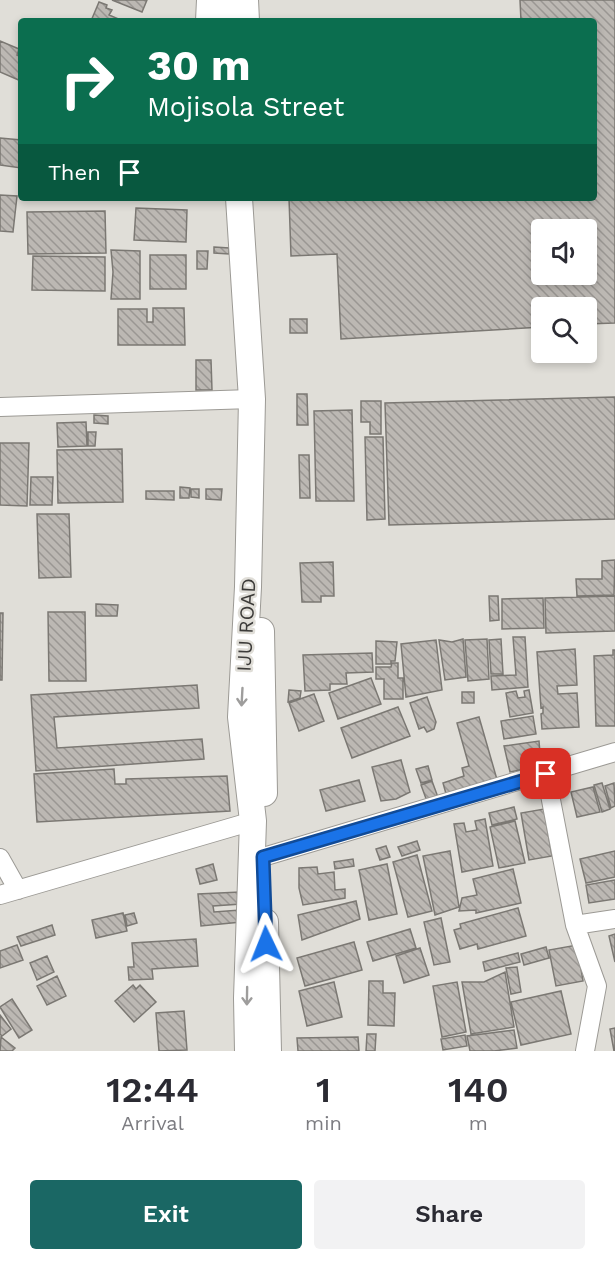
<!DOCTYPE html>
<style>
body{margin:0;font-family:"Work Sans",sans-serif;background:#f2f2f3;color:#2b2b33;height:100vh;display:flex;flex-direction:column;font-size:22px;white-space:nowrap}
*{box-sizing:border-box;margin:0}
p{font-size:20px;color:#7c7c81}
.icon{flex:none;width:33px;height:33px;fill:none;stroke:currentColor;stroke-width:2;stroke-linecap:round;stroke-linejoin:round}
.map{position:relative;height:1051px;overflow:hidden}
.side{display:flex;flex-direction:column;background:#fff;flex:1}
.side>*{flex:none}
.hud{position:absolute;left:18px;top:18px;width:579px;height:183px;border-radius:6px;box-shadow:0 3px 9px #0003;background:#0b6e4f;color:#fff;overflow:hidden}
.buttons{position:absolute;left:531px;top:219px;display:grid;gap:12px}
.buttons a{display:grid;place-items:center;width:66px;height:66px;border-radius:6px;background:#fff;box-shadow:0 3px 9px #0003;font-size:30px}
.pin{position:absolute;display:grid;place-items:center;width:51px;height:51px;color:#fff;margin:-26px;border-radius:12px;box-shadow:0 3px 9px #0006}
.me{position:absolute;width:66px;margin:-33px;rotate:358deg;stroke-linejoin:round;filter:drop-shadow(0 0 4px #0008)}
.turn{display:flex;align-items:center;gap:21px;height:126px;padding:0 30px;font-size:27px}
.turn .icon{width:78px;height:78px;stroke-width:2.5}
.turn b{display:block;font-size:42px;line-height:51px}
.then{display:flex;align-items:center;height:57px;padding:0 30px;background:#0003;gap:12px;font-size:22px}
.eta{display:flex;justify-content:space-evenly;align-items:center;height:102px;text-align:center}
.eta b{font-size:36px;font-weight:600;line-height:42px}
.cta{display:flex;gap:12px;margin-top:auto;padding:12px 30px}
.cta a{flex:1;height:69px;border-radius:6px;background:#1a6764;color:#fff;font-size:24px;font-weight:600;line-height:69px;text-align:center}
.cta a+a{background:#f2f2f3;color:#2b2b33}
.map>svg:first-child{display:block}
.building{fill:url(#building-back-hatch);stroke:#7b7873;stroke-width:1.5;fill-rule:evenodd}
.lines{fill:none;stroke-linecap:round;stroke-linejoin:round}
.street-casing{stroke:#9c9a95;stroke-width:20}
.secondary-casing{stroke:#9c9a95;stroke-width:28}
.street{stroke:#fff;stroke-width:18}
.secondary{stroke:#fff;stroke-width:26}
.oneway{stroke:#9e9d9c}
.route-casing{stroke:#114b97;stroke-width:15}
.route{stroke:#1a73e8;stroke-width:10}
.labels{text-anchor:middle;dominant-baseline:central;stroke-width:5;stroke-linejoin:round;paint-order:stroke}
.street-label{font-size:20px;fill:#3c3b39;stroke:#e0ded8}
</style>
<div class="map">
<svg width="615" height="1051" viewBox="0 0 615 1051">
<defs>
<pattern id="building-back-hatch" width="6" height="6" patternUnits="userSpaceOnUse" patternTransform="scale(1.5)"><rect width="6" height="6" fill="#bcb8b3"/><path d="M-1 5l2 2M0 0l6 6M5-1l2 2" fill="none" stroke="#9a9793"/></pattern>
</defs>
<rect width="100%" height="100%" fill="#e0ded8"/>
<path class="building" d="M112 0H147L142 12Z
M520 0H615V323L586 324V308H542V327L341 339 337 254 291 256 289 198H594V21H521ZM542 230H586V274H542Z
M99 2 107 5 106 8 112 10 109 15 123 21H91Z
M0 41 19 49 17 55 21 57V81L0 72Z
M0 138 21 140V168L0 165Z
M0 195 17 196 13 232 0 231Z
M136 208 187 210 186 242 134 240Z
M105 211 106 253 28 254 27 212Z
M214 247 229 248V254L214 253Z
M111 250 140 251V299H111L113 272Z
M197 251H208L207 269H197Z
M150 255H186V289H150Z
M33 256 105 257V291L32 290Z
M153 308H184L185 345H118V309H147V322H153Z
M290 319H307V333H290Z
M196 360H211L212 390H196Z
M297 394H307L308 425H297Z
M615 397V519L389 525 385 403Z
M361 401H381V434H370V422H361Z
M352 410 354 501H316L314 411Z
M94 415 108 416V424L94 423Z
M86 422 87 446 58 447 57 423Z
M88 432H96L95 446H88Z
M365 437H383L385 519 367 520Z
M0 443H29L27 506 0 505Z
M122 449 123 502 58 503 57 450Z
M299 455H309L310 498H300Z
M31 477H53L52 505H30Z
M180 487 190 488 189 498H180Z
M191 489H199V498L191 497Z
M206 489H222L221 500 206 499Z
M146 491H174V500L146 499Z
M37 514H69L71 577 39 578Z
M615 560 614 595 577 596 576 579H602V561Z
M333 562 334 596H321V602H302L300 563Z
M489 596H498L499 620 490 621Z
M615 596V631L546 633 545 598Z
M543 598 544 628 502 629V599Z
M96 604 118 605 117 616H96Z
M48 612H85L86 681H49Z
M0 613H3L2 680H0Z
M513 637H525L528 687 492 690 491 676 516 675Z
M463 639 466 677 445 680 439 640 452 642Z
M487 639 489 679 468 681 465 640Z
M501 639 503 674H491L489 640Z
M436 640 442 690 406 697 401 644Z
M376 641 397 642 395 661H391V664H376Z
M575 649 577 685 557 686 558 694 577 693 579 727 542 729 541 714 543 713V707L541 708 537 652Z
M613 650H615V726H596L594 656 613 655Z
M372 653 373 672 346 673 347 684H330V690L305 691 303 655Z
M392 663H398V678H403V699H384V679H376V667H391Z
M371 678 381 704 338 719 329 693Z
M197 685 199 708 54 717 57 748 202 739 204 759 36 771 31 695Z
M289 690 301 691 300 698 288 702Z
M529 690 533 713 510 717 506 693 516 691 518 698 525 697 524 691Z
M462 692H474V703H462Z
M314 694 324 721 299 731 289 703Z
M427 697 436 722 434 729 427 732 424 727 419 729 410 703Z
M398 707 410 736 352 758 341 728Z
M533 716 536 734 504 739 501 721Z
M479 717 498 783 448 801 443 783 464 776 462 768 469 766 457 723Z
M539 741 541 766 510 772 504 746Z
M401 760 410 792 396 799 381 801 372 767Z
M428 766 432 780 421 783 416 769Z
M114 769 115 784H126V779L227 776 230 811 37 822 34 774Z
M359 780 365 801 326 811 320 790Z
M432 781 439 800 428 804 421 785Z
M602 783 610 809 602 812 594 785Z
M614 783 615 806 611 808 605 786Z
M593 787 600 812 577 817 571 792Z
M514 807 517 819 492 825 489 813Z
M544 809 552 856 529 860 521 813Z
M485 819 493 866 462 872 454 824 464 823 466 832 477 830 475 821Z
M515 821 525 863 499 868 490 827Z
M417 841 420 850 402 856 398 847Z
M386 846 390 857 380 860 376 849Z
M450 851 459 907 435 915 423 856Z
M615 851V877L586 883 580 859Z
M417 855 432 911 408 917 393 862Z
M353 859 354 866 335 869 334 862Z
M213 864 217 880 200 884 196 869Z
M387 864 397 914 369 920 359 870Z
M317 867 318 874 334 872 335 890 345 889V898L303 905 299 888V868Z
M513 869 521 903 476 913V910L459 911 462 898 477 895 473 879Z
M615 880V899L589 903 586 885Z
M240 892 241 904 213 906 214 912 240 910 241 922 201 926 198 894Z
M356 901 360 919 302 940 298 915Z
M518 908 526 936 478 949 477 944 460 949 454 930 461 928 460 924Z
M123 913 127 931 96 938 92 920Z
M134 913 137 923 127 926 125 915Z
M441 918 450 962 434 965 424 922Z
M52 925 55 935 21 946 17 937Z
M410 929 416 948 373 961 367 942Z
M615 934V962L609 936Z
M196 939 198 966 152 969 153 979 129 980 128 967H134L132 943Z
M354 942 362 970 305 986 297 958Z
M17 945 23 960 0 968V951Z
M577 945 583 981 556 986 549 950Z
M546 947 549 958 524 965 521 954Z
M420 948 429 975 404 983 396 956Z
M518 953 520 962 485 971 483 962Z
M47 956 54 972 37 980 30 963Z
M517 967 521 992 511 994 506 968Z
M505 972 514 1027 471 1034 462 982H484Z
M57 976 66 996 47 1005 37 986Z
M369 981H383V993H395L394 1026 368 1025Z
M334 982 342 1017 307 1026 299 991Z
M457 982 466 1032 442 1037 433 986Z
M133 985 136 989 140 985 156 1002 134 1022 115 1001Z
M561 991 571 1034 521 1045 511 1002Z
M12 999 32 1030 19 1038 0 1007Z
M184 1011 187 1050 159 1051 156 1013Z
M0 1015 11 1029 2 1036 0 1034Z
M615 1028V1051H614L610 1029Z
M514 1030 517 1048 494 1051H470L467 1036Z
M367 1034H376L375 1051H366Z
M465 1035 467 1046 443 1050 441 1039Z
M1 1037 15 1048 12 1051H0Z
M358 1037 359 1051H298L297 1038Z"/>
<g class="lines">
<defs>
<path id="street" d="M205 21 206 0
M0 407 252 399
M546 774 575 925 597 986 585 1051
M263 857 615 752
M0 858 18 890
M0 895 253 821
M575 925 615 919"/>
<path id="secondary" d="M221 0 223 21
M245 0 246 21
M239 198 252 399 248 587 241 717 253 821 247 998 248 1051
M261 631 264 793
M265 922 268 1051"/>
</defs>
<use href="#street" class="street-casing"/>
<use href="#secondary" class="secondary-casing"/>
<use href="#street" class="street"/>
<use href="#secondary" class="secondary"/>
</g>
<defs><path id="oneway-shaft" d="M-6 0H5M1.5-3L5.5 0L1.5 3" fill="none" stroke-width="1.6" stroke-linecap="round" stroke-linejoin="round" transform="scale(1.5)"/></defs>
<g class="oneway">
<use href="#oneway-shaft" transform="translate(242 697) rotate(93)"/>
<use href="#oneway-shaft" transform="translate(247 996) rotate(91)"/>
</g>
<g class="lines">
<defs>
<path id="route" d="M266 944 263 857 546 774"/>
</defs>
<use href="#route" class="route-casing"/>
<use href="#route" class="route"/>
</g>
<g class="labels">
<g class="street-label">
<text transform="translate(246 625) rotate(-87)">IJU ROAD</text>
</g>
</g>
</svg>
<div class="buttons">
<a><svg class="icon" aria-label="sound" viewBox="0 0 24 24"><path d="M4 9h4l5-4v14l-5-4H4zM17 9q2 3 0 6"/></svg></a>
<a><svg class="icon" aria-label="search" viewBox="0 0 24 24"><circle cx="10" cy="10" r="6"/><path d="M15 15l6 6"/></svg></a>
</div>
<div class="pin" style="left:546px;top:774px;background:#d93025"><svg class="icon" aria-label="arrive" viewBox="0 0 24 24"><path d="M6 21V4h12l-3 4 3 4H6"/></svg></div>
<svg class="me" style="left:266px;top:944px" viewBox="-20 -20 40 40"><path d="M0-17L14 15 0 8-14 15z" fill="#1a73e8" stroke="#fff" stroke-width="4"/></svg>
<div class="hud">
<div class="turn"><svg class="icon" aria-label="right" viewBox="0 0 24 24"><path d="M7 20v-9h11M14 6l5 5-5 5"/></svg><div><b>30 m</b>Mojisola Street</div></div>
<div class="then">Then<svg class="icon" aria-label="arrive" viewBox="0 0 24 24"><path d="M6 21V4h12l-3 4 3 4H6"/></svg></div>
</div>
</div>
<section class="side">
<div class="eta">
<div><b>12:44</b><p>Arrival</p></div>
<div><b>1</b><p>min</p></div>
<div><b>140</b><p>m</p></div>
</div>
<div class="cta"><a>Exit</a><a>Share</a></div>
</section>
